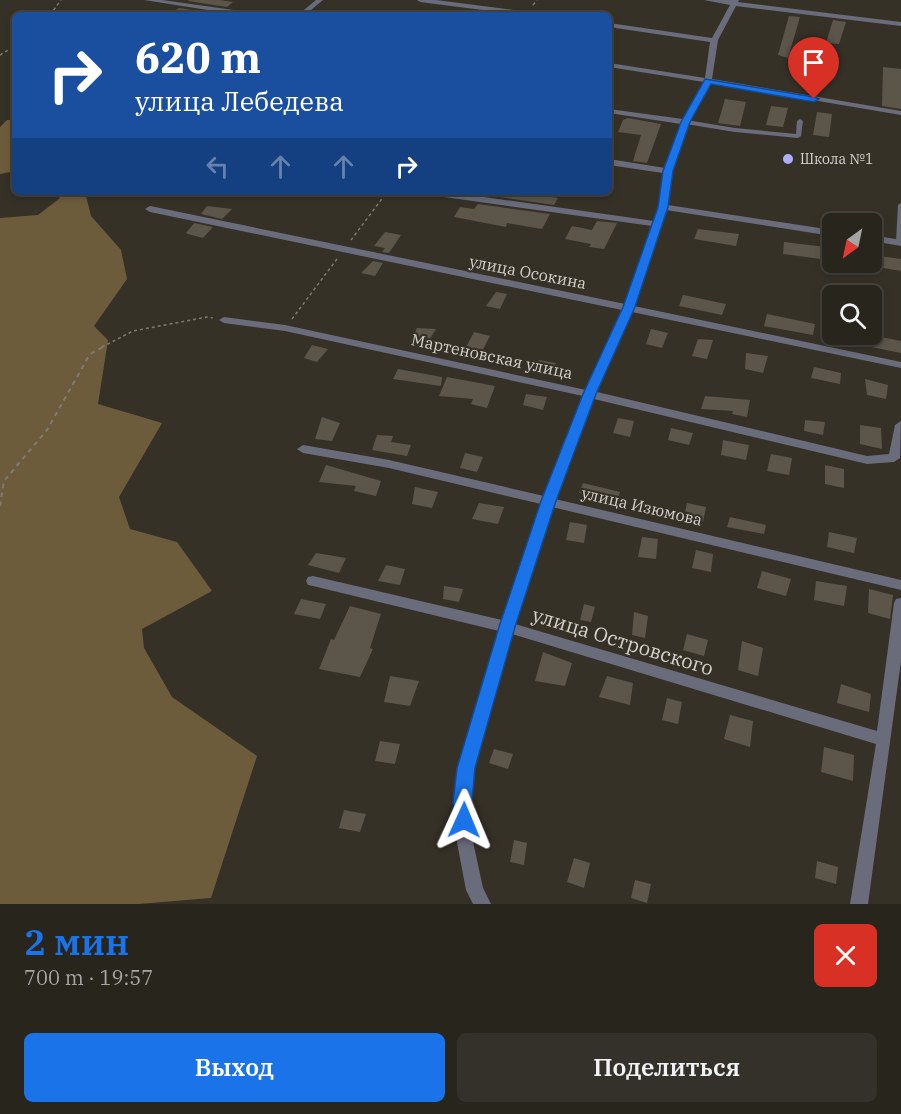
<!DOCTYPE html>
<html lang="ru">
<meta charset="utf-8">
<style>
body{margin:0;font-family:"IBM Plex Serif",serif;background:#34312a;color:#f1f3f6;height:100vh;display:flex;flex-direction:column;font-size:22px;white-space:nowrap}
*{box-sizing:border-box;margin:0}
p{font-size:20px;color:#a5a5a4}
.icon{flex:none;width:33px;height:33px;fill:none;stroke:currentColor;stroke-width:2;stroke-linecap:round;stroke-linejoin:round}
.map{position:relative;height:904px;overflow:hidden}
.side{display:flex;flex-direction:column;background:#28251d;flex:1}
.side>*{flex:none}
.guide{position:absolute;left:12px;top:12px;width:600px;height:183px;border-radius:9px;box-shadow:0 3px 9px #0003,0 0 0 2px #44423b;background:#1a4fa0;color:#fff;overflow:hidden}
.needle{width:39px;rotate:213deg}
.fabs{position:absolute;left:822px;top:213px;display:grid;gap:12px}
.fabs a{display:grid;place-items:center;width:60px;height:60px;border-radius:9px;background:#28251d;box-shadow:0 3px 9px #0003,0 0 0 2px #44423b;font-size:30px}
.pin{position:absolute;display:grid;place-items:center;width:51px;height:51px;color:#fff;margin:-62px -26px;border-radius:50% 50% 50% 0;rotate:-45deg;box-shadow:0 0 6px #0007}
.pin .icon{rotate:45deg}
.me{position:absolute;width:66px;margin:-33px;rotate:1deg;stroke-linejoin:round;filter:drop-shadow(0 0 4px #0008)}
.turn{display:flex;align-items:center;gap:21px;height:126px;padding:0 24px;font-size:27px}
.turn .icon{width:78px;height:78px;stroke-width:2.5}
.turn b{display:block;font-size:42px;line-height:51px}
.lanes{display:flex;align-items:center;height:57px;padding:0 24px;background:#0003;justify-content:center;gap:30px;direction:ltr}
.lanes .off{opacity:.35}
.round{display:grid;place-items:center;flex:none;width:63px;height:63px;border-radius:9px;background:#34312a}
.head{display:flex;align-items:center;justify-content:space-between;height:102px;padding:0 24px}
h1{font-size:36px;font-weight:600;line-height:45px;color:#1a73e8}
.action{display:flex;gap:12px;margin-top:auto;padding:12px 24px}
.action a{flex:1;height:69px;border-radius:9px;background:#1a73e8;color:#fff;font-size:24px;font-weight:600;line-height:69px;text-align:center}
.action a+a{background:#34312a;color:#f1f3f6}
.map>svg:first-child{display:block}
.forest{fill:#6d5c3c}
.building{fill:#5b554a}
.lines{fill:none;stroke-linecap:round;stroke-linejoin:round}
.path-far1{stroke:#7f7b73;stroke-width:1.5;stroke-dasharray:3 3;stroke-linecap:butt}
.path{stroke:#7f7b73;stroke-width:2;stroke-dasharray:4.5 4.5;stroke-linecap:butt}
.service{fill:#6b6c7b;fill-rule:evenodd}
.minor{fill:#6b6c7b;fill-rule:evenodd}
.route{fill:#1a73e8;stroke:#114b97;stroke-width:1.5}
.poi-dot{fill:#adaffb;stroke:#363127;stroke-width:2}
.labels{text-anchor:middle;dominant-baseline:central;stroke-width:4.5;stroke-linejoin:round;paint-order:stroke}
.far-poi-label{font-size:14px;fill:#d5d2cc;stroke:#363127;text-anchor:start}
.street-label{font-size:16px;fill:#d5d2cc;stroke:#363127}
.near-street-label{font-size:20px;fill:#d5d2cc;stroke:#363127}
</style>
<div class="map">
<svg width="901" height="904" viewBox="0 0 901 904">
<rect width="100%" height="100%" fill="#363127"/>
<path class="forest" d="M7 120H15V171L0 174V127Z
M52 192H85L91 216 121 250 127 279 94 326 108 340 98 404 162 423 119 497 130 529 177 542 212 591 142 629 144 648 172 697 257 756 211 898 139 904H0V218L38 215 60 198Z"/>
<path class="building" d="M189 0H219L233 2 227 7 188 1Z
M179 8 218 14 194 15 172 12Z
M789 16 800 17 788 58 778 55Z
M833 20 846 22 839 44 826 43Z
M883 67 901 69V109L882 106Z
M725 99 746 102 740 126 718 123Z
M771 106 788 108 783 127 766 125Z
M817 112 832 114 829 137 813 135Z
M628 118 661 124 647 163 633 161 641 135 618 132 623 120Z
M487 192H523L558 198 554 205 485 195Z
M478 204 550 214 542 229 507 223 506 227 454 217 460 207 474 209Z
M207 206 232 209 222 219 201 214Z
M597 221 617 223 604 249 589 247 591 244 565 239 572 226 592 230Z
M194 223 213 227 203 238 188 234 186 233Z
M698 229 739 234 736 246 694 239Z
M385 232 401 235 389 253 382 252 385 248 374 246Z
M784 242 826 247 828 260 783 254Z
M872 255 901 259V271L872 266Z
M373 261 383 263 375 276 361 273Z
M496 292 507 294 500 309 486 306Z
M683 295 726 304 722 315 679 306Z
M767 314 815 324 813 335 764 326Z
M417 328 436 329 426 345 410 342Z
M651 329 668 333 662 348 646 344Z
M474 332 490 336 478 359 461 357Z
M837 334H867L901 341V353L836 340Z
M698 339 713 340 707 359 692 356Z
M312 345 328 349 317 362 304 358Z
M746 353 768 356 763 373 745 369Z
M539 360 556 363 550 375 535 372Z
M814 367 841 373 840 384 811 378Z
M398 369 442 377 441 386 393 379Z
M447 377 495 386 487 408 471 404 473 399 439 396Z
M865 379 888 385 886 399 867 395Z
M526 394 547 397 543 410 523 405Z
M705 396 750 400 747 417 732 414 733 411 701 409Z
M322 417 340 423 332 441 315 439Z
M618 418 634 421 630 437 613 433Z
M805 420 825 422 823 435 804 431Z
M860 425 881 428 882 449 860 444Z
M671 428 693 433 689 445 668 440Z
M377 435 393 436 391 442 411 445 407 456 372 450Z
M723 440 749 445 746 460 721 455Z
M465 453 483 457 477 472 460 468Z
M771 454 792 458 789 475 767 471Z
M326 465 381 481 376 496 354 491 356 486 319 482Z
M825 465 844 469V488L825 484Z
M583 483 620 492 617 502 579 493Z
M415 487 438 492 432 508 412 504Z
M479 503 504 507 498 524 472 519Z
M687 503 706 507 703 522 684 517Z
M730 517 766 525 764 534 727 527Z
M570 522 587 525 584 543 566 540Z
M829 532 857 538 854 553 827 547Z
M642 537 658 539 656 559 638 557Z
M696 550 713 554 711 572 692 568Z
M316 553 346 558 339 573 308 565Z
M386 565 405 569 400 585 378 581Z
M762 571 791 579 786 596 757 588Z
M816 581 847 586 844 606 814 600Z
M444 586 463 589 459 602 443 599Z
M869 589 893 595 890 619 868 613Z
M301 599 326 604 320 619 294 614Z
M584 604 595 607 591 622 580 620Z
M350 606 381 614 370 648 373 649 360 677 319 669 331 639 334 640Z
M634 612 648 616 645 638 632 635Z
M687 634 708 640 704 656 683 650Z
M742 641 763 648 758 676 738 670Z
M543 652 572 663 565 686 535 681Z
M390 676 419 681 410 706 384 702Z
M607 676 633 683 630 705 599 697Z
M841 684 871 694 869 712 837 703Z
M667 698 682 702 678 724 662 720Z
M730 715 753 721 750 747 724 739Z
M380 741 400 744 395 764 375 761Z
M824 747 854 755 853 781 821 772Z
M494 749 513 754 508 769 489 763Z
M344 810 366 814 360 832 339 828Z
M514 840 527 843 524 865 510 862Z
M574 858 590 863 584 888 567 882Z
M817 861 838 867 836 884 815 878Z
M635 880 651 884 647 903 631 898Z"/>
<g class="lines">
<path class="path-far1" d="M533 5 537 0
M50 15 61 0
M0 55 15 46
M351 240 387 192
M292 319 337 259
M102 347 133 331 207 317 213 318"/>
<path class="path" d="M0 506 4 481 47 430 90 354 105 346"/>
<path class="service" d="M800 119 803 121 801 136 798 138 735 132 686 124 683 122 686 120 735 128 796 134 797 121Z
M901 203V243L899 244 896 242 898 205Z"/>
<path class="minor" d="M144 0H162L255 13 258 15H240Z
M316 0H323L305 15H298Z
M417 0H436L537 13 540 15H521L420 2Z
M704 0H739L738 2 901 22V26L736 6 718 40 712 79 901 111V115L711 83 690 122 672 171 668 205 832 230V236L666 210 634 306 901 362V368L632 312 597 392 867 456 889 454 895 425 901 421 900 458 894 462 867 464 594 399 555 499 901 580V590L552 507 515 624 877 731 894 603 896 599 901 598V661L868 904H850L876 744 512 634 474 768 470 802 472 837 483 888 491 904H473L466 890 456 837 454 802 458 768 499 631 313 586 308 585 306 581 308 577 313 576 502 620 541 504 389 468 303 453 297 449 303 445 389 460 544 496 583 396 285 331 224 323 219 320 224 317 285 325 586 390 622 310 150 212 145 209 150 206 625 304 652 226 430 195 426 192H449L654 221 658 207 663 173 609 165V159L665 168 681 124 609 113V109L683 119 704 82 609 67V63L705 78 710 42 609 27V23L712 38 730 5Z
M872 235 901 240V246L872 241Z"/>
</g>
<path class="route" d="M705 79 814 97 819 99 814 102 711 84 690 122 673 171 668 207 635 307 596 394 556 501 515 627 475 768 472 802 473 820 470 826 464 828 457 826 453 802 457 768 499 627 541 501 583 394 623 307 658 207 663 171 681 122Z"/>
<circle class="poi-dot" cx="788" cy="159" r="6"/>
<g class="labels">
<g class="far-poi-label">
<text x="800" y="159">Школа №1</text>
</g>
<g class="street-label">
<text transform="translate(528 272) rotate(11)">улица Осокина</text>
<text transform="translate(492 356) rotate(12)">Мартеновская улица</text>
<text transform="translate(642 506) rotate(13)">улица Изюмова</text>
</g>
<g class="near-street-label">
<text transform="translate(623 641) rotate(17)">улица Островского</text>
</g>
</g>
</svg>
<div class="fabs">
<a><svg class="needle" viewBox="-14 -14 28 28"><path d="M0-13l5 13h-10z" fill="#e53935"/><path d="M0 13l5-13h-10z" fill="#a5a5a4"/></svg></a>
<a><svg class="icon" aria-label="search" viewBox="0 0 24 24"><circle cx="10" cy="10" r="6"/><path d="M15 15l6 6"/></svg></a>
</div>
<div class="pin" style="left:814px;top:99px;background:#d93025"><svg class="icon" aria-label="arrive" viewBox="0 0 24 24"><path d="M6 21V4h12l-3 4 3 4H6"/></svg></div>
<svg class="me" style="left:464px;top:820px" viewBox="-20 -20 40 40"><path d="M0-17L14 15 0 8-14 15z" fill="#1a73e8" stroke="#fff" stroke-width="4"/></svg>
<div class="guide">
<div class="turn"><svg class="icon" aria-label="right" viewBox="0 0 24 24"><path d="M7 20v-9h11M14 6l5 5-5 5"/></svg><div><b>620 m</b>улица Лебедева</div></div>
<div class="lanes"><svg class="icon off" aria-label="left" viewBox="0 0 24 24"><path d="M17 20v-9H6M10 6l-5 5 5 5"/></svg><svg class="icon off" aria-label="ahead" viewBox="0 0 24 24"><path d="M12 20V5M6 11l6-6 6 6"/></svg><svg class="icon off" aria-label="ahead" viewBox="0 0 24 24"><path d="M12 20V5M6 11l6-6 6 6"/></svg><svg class="icon" aria-label="right" viewBox="0 0 24 24"><path d="M7 20v-9h11M14 6l5 5-5 5"/></svg></div>
</div>
</div>
<section class="side">
<div class="head"><div><h1>2 мин</h1><p>700 m · 19:57</p></div><a class="round" style="background:#d93025;color:#fff"><svg class="icon" aria-label="close" viewBox="0 0 24 24"><path d="M6 6l12 12M18 6L6 18"/></svg></a></div>
<div class="action"><a>Выход</a><a>Поделиться</a></div>
</section>
